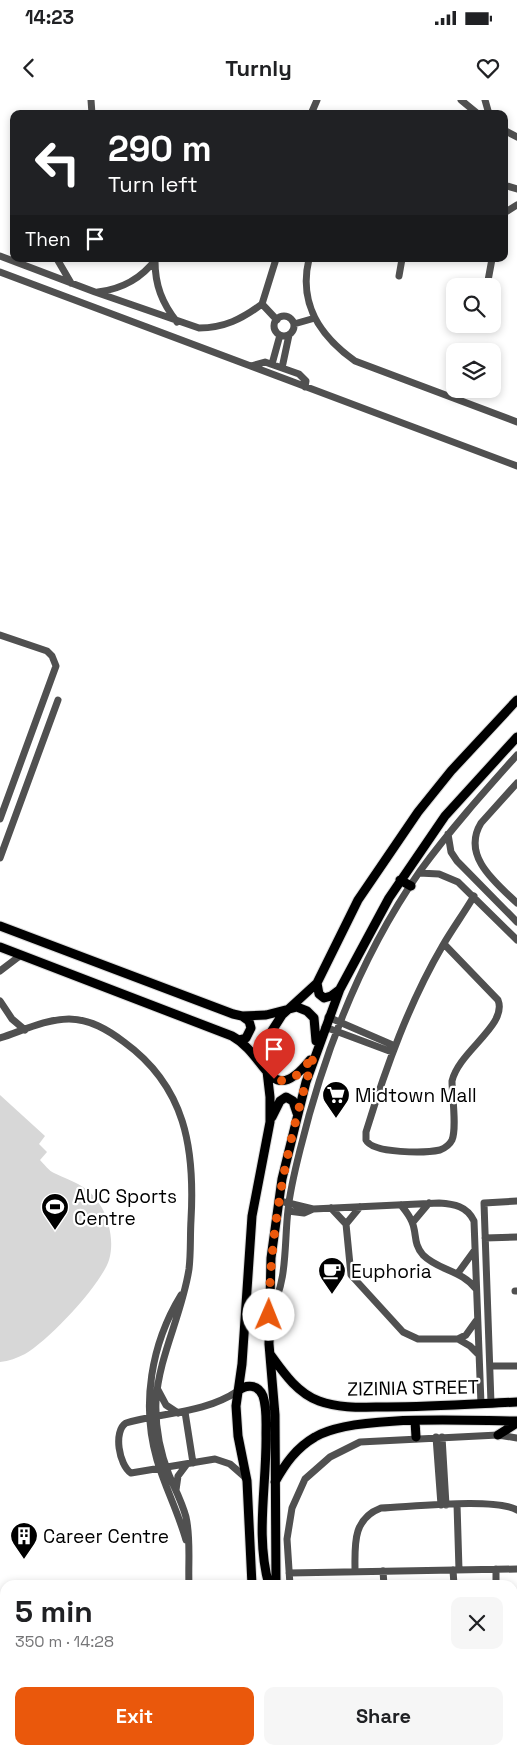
<!DOCTYPE html>
<meta charset="utf-8">
<style>
body{margin:0;font-family:"Space Grotesk",sans-serif;background:#f6f6f6;color:#202124;height:100vh;display:flex;flex-direction:column;font-size:19px;white-space:nowrap}
*{box-sizing:border-box;margin:0}
p{font-size:16px;color:#757577}
.icon{flex:none;width:28px;height:28px;fill:none;stroke:currentColor;stroke-width:2;stroke-linecap:round;stroke-linejoin:round}
.map{position:relative;flex:1;overflow:hidden}
.panel{position:absolute;left:0px;top:1480px;width:518px;height:175px;display:flex;flex-direction:column;background:#fff;border-radius:15px 15px 0 0;box-shadow:0 2px 8px #0003}
.panel>*{flex:none}
.hud{position:absolute;left:10px;top:10px;width:498px;height:152px;border-radius:10px;box-shadow:0 2px 8px #0003;background:#202124;color:#fff;overflow:hidden}
.fabs{position:absolute;left:446px;top:178px;display:grid;gap:10px}
.fabs a{display:grid;place-items:center;width:55px;height:55px;border-radius:10px;background:#fff;box-shadow:0 2px 8px #0003;font-size:25px}
.pin{position:absolute;display:grid;place-items:center;width:42px;height:42px;color:#fff;margin:-51px -21px;border-radius:50% 50% 50% 0;rotate:-45deg;box-shadow:0 0 5px #0007}
.pin .icon{rotate:45deg}
.me{position:absolute;width:55px;margin:-28px;rotate:1deg;stroke-linejoin:round;filter:drop-shadow(0 0 4px #0008)}
.turn{display:flex;align-items:center;gap:18px;height:105px;padding:0 15px;font-size:22px}
.turn .icon{width:65px;height:65px;stroke-width:2.5}
.turn b{display:block;font-size:35px;line-height:42px}
.then{display:flex;align-items:center;height:48px;padding:0 15px;background:#0003;gap:10px;font-size:19px}
.round{display:grid;place-items:center;flex:none;width:52px;height:52px;border-radius:10px;background:#f6f6f6}
.headline{display:flex;align-items:center;justify-content:space-between;height:85px;padding:0 15px}
h1{font-size:30px;font-weight:700;line-height:38px}
.action{display:flex;gap:10px;margin-top:auto;padding:10px 15px}
.action a{flex:1;height:58px;border-radius:10px;background:#ea580c;color:#fff;font-size:20px;font-weight:700;line-height:58px;text-align:center}
.action a+a{background:#f6f6f6;color:#202124}
.status{display:flex;justify-content:space-between;align-items:center;height:35px;padding:0 25px;background:#fff;direction:ltr}
.status svg{height:14px;fill:currentColor}
header{display:flex;justify-content:space-between;align-items:center;height:65px;padding:0 15px;background:#fff;font-size:22px;font-weight:700}
.map>svg:first-child{display:block}
.green{fill:#d7d7d7}
.lines{fill:none;stroke-linecap:round;stroke-linejoin:round}
.major-casing{stroke:#dbdbdb;stroke-width:11}
.minor{stroke:#505050;stroke-width:7}
.major{stroke:#000;stroke-width:9}
.route{stroke:#ea580c;stroke-width:9;stroke-dasharray:0 16.2}
.labels{text-anchor:middle;dominant-baseline:central;stroke-width:4.5;stroke-linejoin:round;paint-order:stroke}
.poi-label{font-size:19px;fill:#000;stroke:#fff;text-anchor:start}
.street-label{font-size:19px;fill:#000;stroke:#fff}
</style>
<div class="status"><b>14:23</b><svg viewBox="0 0 49 12"><path d="M0 12V9h3v3zM5 12V6h3v6zM10 12V3h3v9zM15 12V0h3v12zM26 1h20v11H26zM47 4h2v5h-2z"/></svg></div>
<header><svg class="icon" aria-label="back" viewBox="0 0 24 24"><path d="M15 5l-7 7 7 7"/></svg>Turnly<svg class="icon" aria-label="heart" viewBox="0 0 24 24"><path d="M12 20l-8-8c-3-5 5-10 8-4 3-6 11-1 8 4z"/></svg></header>
<div class="map">
<svg width="517" height="1655" viewBox="0 0 517 1655">
<rect width="100%" height="100%" fill="#fff"/>
<path class="green" d="M0 995 45 1036 39 1044 47 1052 40 1060C44 1064 49 1071 54 1073 75 1083 89 1085 102 1108 110 1123 114 1144 109 1160 101 1185 48 1241 25 1254 17 1258 9 1261 0 1262Z"/>
<g class="lines">
<defs>
<path id="major" d="M400 780 411 786
M0 826 233 914 242 916 266 915 297 907 307 911 314 918 316 941
M0 847 232 936C268 956 270 1010 310 960
M317 883 319 894 324 898 331 896 339 890
M239 940 246 938 251 928 249 921 242 916
M272 1017 280 1001 286 997 293 1001 297 1013
M270 1254C283 1272 297 1293 319 1301 341 1309 365 1307 387 1307 431 1307 474 1304 517 1302
M238 1291C246 1284 258 1284 263 1296 267 1308 266 1322 266 1334 267 1384 255 1436 269 1485
M415 1321 416 1337
M498 1335 517 1323
M275 1382C285 1364 296 1348 315 1337 352 1314 470 1321 517 1321
M252 1485 247 1381 238 1336 236 1306 242 1264 252 1116 270 1022V997L265 954 268 937 282 915 317 883 358 800 418 712 451 671 517 600
M276 1485 275 1315 269 1244 271 1158 282 1079 306 982 340 889 389 798 445 716 517 637
M244 1655V1650
M268 1655V1650"/>
</defs>
<use href="#major" class="major-casing"/>
<path class="minor" d="M91 0 92 14
M461 0 478 14
M485 0 489 14
M311 14 317 0
M504 30 517 37
M504 85 517 89
M504 113 517 105
M0 156 95 192 199 228C224 228 242 219 262 204L276 159
M57 159 71 183
M309 159C298 204 320 236 355 261L517 322
M155 161C155 185 162 203 177 222
M0 172 517 366
M399 176 402 159
M487 186 492 159
M98 192C122 189 141 179 156 159
M262 204 277 220
M274 226a10 10 0 1 1 20 0a10 10 0 1 1-20 0Z
M294 224 315 218
M272 264 280 235
M251 266 265 262 299 274 306 281 305 287
M282 268 289 235
M0 535 47 551 52 556 56 566 0 719
M517 683 481 723C461 756 496 783 517 803
M448 734 451 752 457 761 517 822
M0 758 58 600
M419 773 439 774 458 782 517 840
M444 844 498 900C508 925 459 951 452 981 452 995 457 1028 452 1040 450 1044 445 1048 440 1050 426 1053 373 1054 366 1040V1032C386 967 409 903 443 845 453 828 464 813 474 796
M0 871 21 855
M0 901 12 919 25 930
M328 917 395 946
M325 927 392 952
M0 938C22 931 46 919 69 919 90 919 108 930 124 942 186 987 195 1049 191 1120 190 1136 191 1153 189 1169 182 1215 159 1255 156 1301 155 1326 160 1352 169 1375 175 1389 182 1402 186 1417 191 1439 188 1463 189 1485
M284 1102 313 1109
M401 1105C405 1110 410 1116 412 1122 417 1133 413 1144 423 1155 439 1171 462 1170 476 1189
M360 1107 346 1124 351 1175 403 1232 418 1239H458L466 1235 476 1221
M331 1108 346 1124
M288 1111 304 1113 313 1109 439 1103C454 1104 467 1106 474 1121L481 1304
M413 1122 429 1103
M485 1138 517 1137
M458 1173 474 1151
M515 1191H517
M181 1195C151 1244 141 1305 157 1360 165 1387 178 1412 186 1440
M270 1212C288 1182 284 1144 288 1110 290 1090 295 1070 300 1050 324 952 362 854 420 771 450 730 483 693 517 655
M458 1239 470 1246 479 1255
M490 1266H517
M158 1290 166 1305 178 1313
M238 1291C203 1314 164 1312 126 1323 113 1331 119 1365 131 1373L215 1359 230 1364 246 1378
M491 1303 484 1103 517 1101
M185 1312 193 1363
M436 1337 441 1405
M442 1337 446 1405
M176 1390 178 1376 187 1364
M457 1404 459 1470
M496 1469V1485
M453 1470 454 1485
M355 1471C355 1445 352 1419 381 1408 410 1407 495 1397 517 1410
M383 1471 384 1485
M289 1473 517 1469
M290 1485 287 1439 292 1408 305 1379 330 1357 360 1342 498 1335 517 1338
M512 1566 517 1576
M194 1655V1650
M281 1655 282 1650
M376 1655V1650
M446 1655 447 1650"/>
<use href="#major" class="major"/>
</g>
<g class="lines">
<path class="route" d="M269 1215C270 1125 288 1041 314 955 303 969 293 986 274 979"/>
</g>
<defs>
<symbol id="supermarket-pin" viewBox="-11 -11 22 30"><path d="M0 17L-7.5 6A9.5 9.5 0 1 1 7.5 6Z" fill="#000" stroke="#fff"/><path d="M-6-5.5h2.5l.6 2H6L4.5 2H-2.5L-4.4-4H-6ZM-1.5 3.2a1.3 1.3 0 1 0 .1 0ZM3 3.2a1.3 1.3 0 1 0 .1 0Z" fill="#fff"/></symbol>
<symbol id="stadium-pin" viewBox="-11 -11 22 30"><path d="M0 17L-7.5 6A9.5 9.5 0 1 1 7.5 6Z" fill="#000" stroke="#fff"/><path d="M0-5a6.5 5 0 1 0 0 10a6.5 5 0 1 0 0-10ZM-3.5-1.8h7v3.6h-7Z" fill="#fff"/></symbol>
<symbol id="cafe-pin" viewBox="-11 -11 22 30"><path d="M0 17L-7.5 6A9.5 9.5 0 1 1 7.5 6Z" fill="#000" stroke="#fff"/><path d="M-5.5-4.5H6V0H3Q3 3.5 0 3.5H-2.5Q-5.5 3.5-5.5 0ZM3-3.2v2h1.7v-2ZM-6 4.5H4V6H-6Z" fill="#fff"/></symbol>
<symbol id="building-pin" viewBox="-11 -11 22 30"><path d="M0 17L-7.5 6A9.5 9.5 0 1 1 7.5 6Z" fill="#000" stroke="#fff"/><path d="M-4-6H4V6H1V3H-1V6H-4ZM-2.5-4.3h1.7v1.8h-1.7ZM.8-4.3h1.7v1.8H.8ZM-2.5-1h1.7V.8h-1.7ZM.8-1h1.7V.8H.8Z" fill="#fff"/></symbol>
</defs>
<g fill-rule="evenodd">
<use href="#supermarket-pin" x="320" y="979" width="32" height="43"/>
<use href="#stadium-pin" x="39" y="1091" width="32" height="43"/>
<use href="#cafe-pin" x="316" y="1155" width="32" height="43"/>
<use href="#building-pin" x="8" y="1420" width="32" height="43"/>
</g>
<g class="labels">
<g class="poi-label">
<text x="355" y="995">Midtown Mall</text>
<text x="74" y="1096">AUC Sports<tspan x="74" dy="22">Centre</tspan></text>
<text x="351" y="1171">Euphoria</text>
<text x="43" y="1436">Career Centre</text>
</g>
<g class="street-label">
<text transform="translate(413 1288) rotate(-1)">ZIZINIA STREET</text>
</g>
</g>
</svg>
<div class="fabs">
<a><svg class="icon" aria-label="search" viewBox="0 0 24 24"><circle cx="10" cy="10" r="6"/><path d="M15 15l6 6"/></svg></a>
<a><svg class="icon" aria-label="layers" viewBox="0 0 24 24"><path d="M12 4l9 5-9 5-9-5zM3 14l9 5 9-5"/></svg></a>
</div>
<div class="pin" style="left:274px;top:979px;background:#d93025"><svg class="icon" aria-label="arrive" viewBox="0 0 24 24"><path d="M6 21V4h12l-3 4 3 4H6"/></svg></div>
<svg class="me" style="left:269px;top:1215px" viewBox="-20 -20 40 40"><circle r="19" fill="#fff"/><path d="M0-13L10 11 0 6-10 11z" fill="#ea580c"/></svg>
<div class="hud">
<div class="turn"><svg class="icon" aria-label="left" viewBox="0 0 24 24"><path d="M17 20v-9H6M10 6l-5 5 5 5"/></svg><div><b>290 m</b>Turn left</div></div>
<div class="then">Then<svg class="icon" aria-label="arrive" viewBox="0 0 24 24"><path d="M6 21V4h12l-3 4 3 4H6"/></svg></div>
</div>
<section class="panel">
<div class="headline"><div><h1>5 min</h1><p>350 m · 14:28</p></div><a class="round"><svg class="icon" aria-label="close" viewBox="0 0 24 24"><path d="M6 6l12 12M18 6L6 18"/></svg></a></div>
<div class="action"><a>Exit</a><a>Share</a></div>
</section>
</div>
